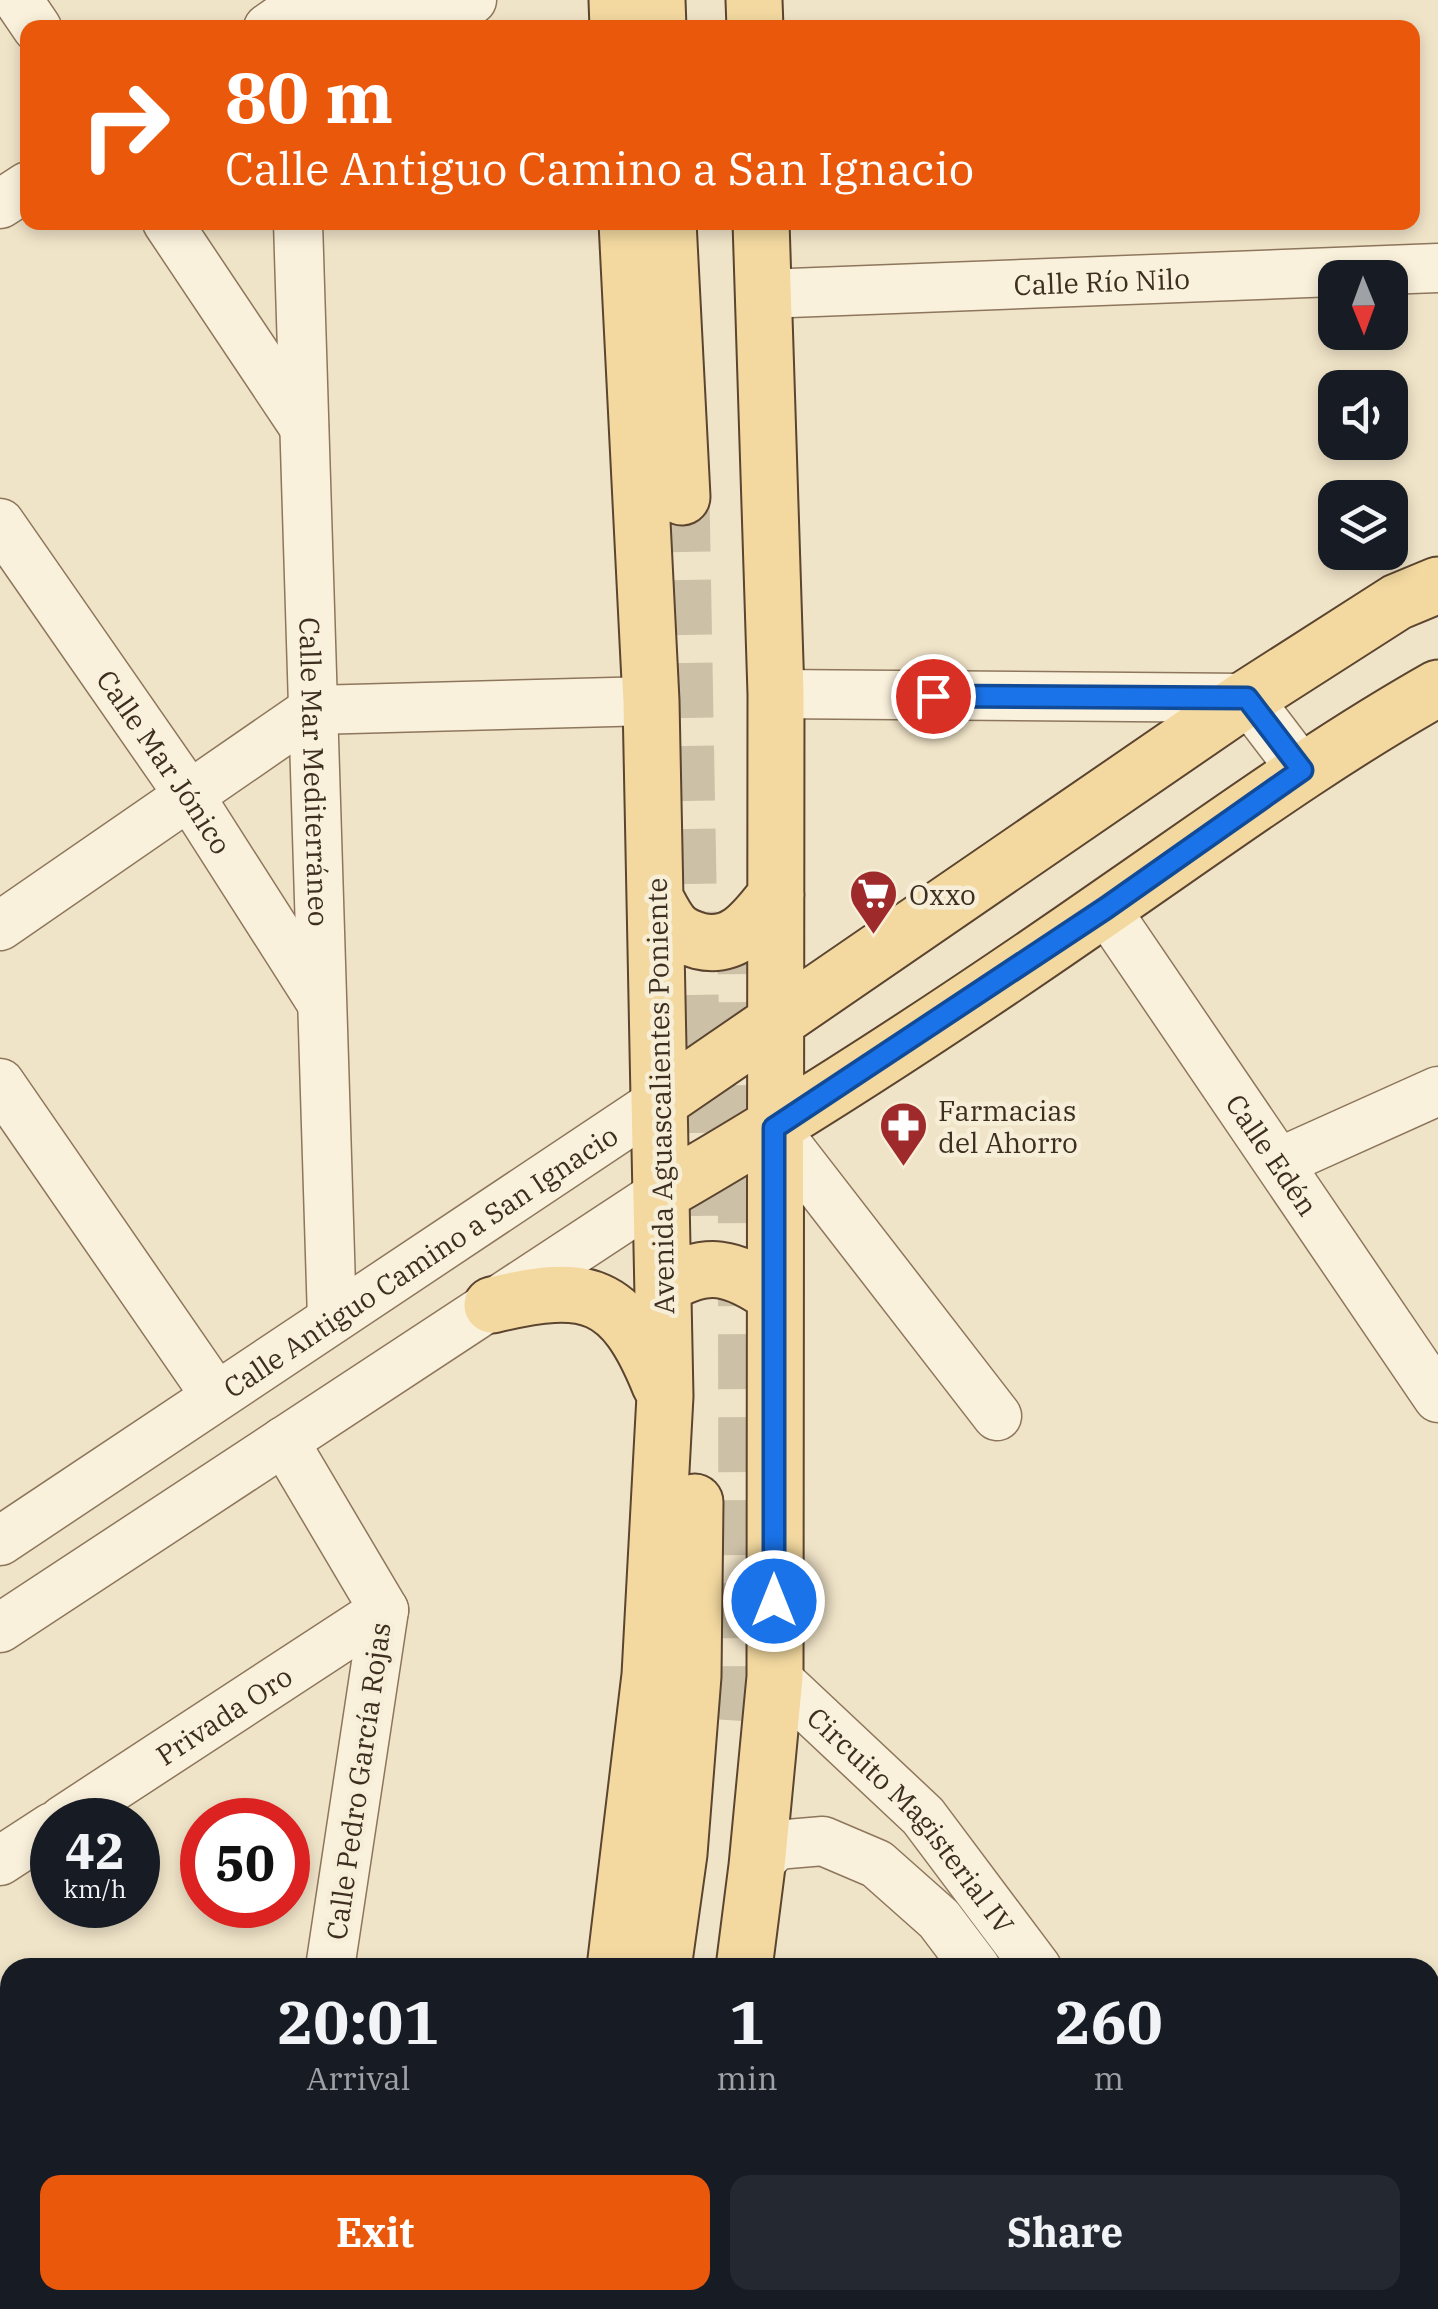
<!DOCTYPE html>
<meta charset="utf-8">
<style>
body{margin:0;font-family:"IBM Plex Serif",serif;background:#242831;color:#f1f3f6;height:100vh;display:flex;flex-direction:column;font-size:38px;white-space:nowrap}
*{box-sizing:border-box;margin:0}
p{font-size:32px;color:#9ea1a6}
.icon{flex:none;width:55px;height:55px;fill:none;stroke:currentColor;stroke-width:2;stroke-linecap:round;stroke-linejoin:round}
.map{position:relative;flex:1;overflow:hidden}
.details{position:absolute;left:0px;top:1958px;width:1440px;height:352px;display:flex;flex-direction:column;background:#171b24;border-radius:30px 30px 0 0;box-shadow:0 5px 15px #0003}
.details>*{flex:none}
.banner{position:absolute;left:20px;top:20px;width:1400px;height:210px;border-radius:20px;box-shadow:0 5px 15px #0003;background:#ea580c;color:#fff;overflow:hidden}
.needle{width:65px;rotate:179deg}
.tools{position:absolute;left:1318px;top:260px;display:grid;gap:20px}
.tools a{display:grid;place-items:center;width:90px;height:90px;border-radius:20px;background:#171b24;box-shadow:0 5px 15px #0003;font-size:50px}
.speed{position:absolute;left:30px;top:1798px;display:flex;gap:20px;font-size:50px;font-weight:700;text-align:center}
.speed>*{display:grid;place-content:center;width:130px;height:130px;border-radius:50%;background:#171b24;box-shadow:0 5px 15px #0003;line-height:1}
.speed small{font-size:25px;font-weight:400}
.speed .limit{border:15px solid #d22;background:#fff;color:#111}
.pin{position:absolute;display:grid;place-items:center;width:85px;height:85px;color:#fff;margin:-42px;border:5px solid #fff;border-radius:50%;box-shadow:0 2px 10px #0007}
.me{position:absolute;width:110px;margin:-55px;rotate:0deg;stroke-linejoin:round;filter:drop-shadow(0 0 8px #0008)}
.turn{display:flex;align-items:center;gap:35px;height:210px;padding:0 40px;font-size:45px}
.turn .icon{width:130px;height:130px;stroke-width:2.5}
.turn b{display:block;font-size:70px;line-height:85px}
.eta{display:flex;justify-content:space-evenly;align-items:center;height:170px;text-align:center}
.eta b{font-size:60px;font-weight:700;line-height:70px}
.cta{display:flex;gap:20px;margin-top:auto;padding:20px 40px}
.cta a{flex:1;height:115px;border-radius:20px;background:#ea580c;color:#fff;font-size:40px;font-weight:700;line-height:115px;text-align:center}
.cta a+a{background:#242831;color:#f1f3f6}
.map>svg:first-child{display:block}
.building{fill:#cf9f7d}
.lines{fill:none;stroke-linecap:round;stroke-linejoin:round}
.major-tunnel{stroke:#ccc0a6;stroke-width:55;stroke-dasharray:55 28;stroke-linecap:butt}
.minor-casing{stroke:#8d765c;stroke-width:51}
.major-casing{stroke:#5b4430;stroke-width:59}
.minor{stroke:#faf1dc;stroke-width:48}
.major{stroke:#f3d9a0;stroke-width:55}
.route-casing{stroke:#114b97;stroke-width:25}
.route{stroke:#1a73e8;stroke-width:18}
.labels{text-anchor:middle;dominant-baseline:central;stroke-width:9;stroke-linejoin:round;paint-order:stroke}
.street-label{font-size:28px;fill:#3d2e20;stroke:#f7eed8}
.poi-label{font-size:28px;fill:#3d2e20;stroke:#f7eed8;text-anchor:start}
</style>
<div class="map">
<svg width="1438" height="2309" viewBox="0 0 1438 2309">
<rect width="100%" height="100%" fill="#f0e4c8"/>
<path class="building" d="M10 2177V2230L0 2237V2184Z
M58 2300H119L125 2309H64Z
M304 2300H478L477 2309H302Z"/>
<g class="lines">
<path class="major-tunnel" d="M682 497 697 1324
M743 1721 746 1677 745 893"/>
<defs>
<g id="minor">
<path d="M18 0 37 28"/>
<path d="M268 28 291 12 472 0"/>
<path d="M0 204 28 186"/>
<path d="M167 222 304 427"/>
<path id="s1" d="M298 222 332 1319"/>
<path id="s2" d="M764 294 1438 268"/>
<path id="s3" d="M0 523 189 795 321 1002"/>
<path d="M776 694 1247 698 1302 770"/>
<path id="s4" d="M1105 908 1438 1398"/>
<path d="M0 926 313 710 651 701"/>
<path d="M0 1083 216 1396"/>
<path d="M774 1128 997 1416"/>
<path d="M1280 1162 1438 1091"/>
<path d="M284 1441 384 1610 330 1968"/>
<path id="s5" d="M0 1541 660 1101"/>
<path d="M0 1628 663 1192"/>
<path id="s6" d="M775 1677 923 1816 1037 1968"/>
<path id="s7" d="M63 1820 384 1610"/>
<path d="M0 1861 52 1827"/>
<path d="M757 1866 776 1845 823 1841 877 1864 939 1919 976 1968"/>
<path d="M1416 2300 1431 2309"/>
<path d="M259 2309 261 2300"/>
<path d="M1151 2309 1152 2300"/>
</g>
<path id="major" d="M617 0 618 28
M657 0 658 28
M754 0 755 28
M668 222 682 497
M655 898C660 907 665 918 672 926 679 934 689 938 699 941 736 950 756 920 776 895
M660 1101 1247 698 1397 602 1438 585
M663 1192C816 1104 964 1006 1109 905 1218 830 1323 753 1438 688
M663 1287C707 1259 733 1267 774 1295
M492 1305C588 1282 622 1291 660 1385
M615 1968 650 1675 665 1396 651 701 627 222
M663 1968 679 1854 693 1676 695 1502
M744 1968 757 1866 775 1677 776 694 761 222
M592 2309 594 2300
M673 2309 675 2300"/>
</defs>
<use href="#minor" class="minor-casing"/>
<use href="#major" class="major-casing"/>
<use href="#minor" class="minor"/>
<use href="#major" class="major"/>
</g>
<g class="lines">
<defs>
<path id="route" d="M774 1601V1128L1106 908 1302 770 1247 698 933 696"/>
</defs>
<use href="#route" class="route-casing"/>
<use href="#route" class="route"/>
</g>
<defs>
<symbol id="supermarket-pin" viewBox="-11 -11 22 30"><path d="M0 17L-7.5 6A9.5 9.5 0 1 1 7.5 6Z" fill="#9e2a2b" stroke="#f7eed8"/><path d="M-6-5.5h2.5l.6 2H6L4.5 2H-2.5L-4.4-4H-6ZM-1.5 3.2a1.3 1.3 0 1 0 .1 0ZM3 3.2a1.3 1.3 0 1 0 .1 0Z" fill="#fff"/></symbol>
<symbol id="pharmacy-pin" viewBox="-11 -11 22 30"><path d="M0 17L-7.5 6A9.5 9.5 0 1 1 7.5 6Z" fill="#9e2a2b" stroke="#f7eed8"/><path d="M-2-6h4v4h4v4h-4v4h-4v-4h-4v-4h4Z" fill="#fff"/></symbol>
</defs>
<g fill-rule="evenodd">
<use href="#supermarket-pin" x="846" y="866" width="55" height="75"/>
<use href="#pharmacy-pin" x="876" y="1098" width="55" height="75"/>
</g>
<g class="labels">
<g class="street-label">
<text stroke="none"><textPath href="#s2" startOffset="338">Calle Río Nilo</textPath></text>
<text stroke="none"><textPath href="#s3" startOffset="290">Calle Mar Jónico</textPath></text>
<text stroke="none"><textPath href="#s1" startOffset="550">Calle Mar Mediterráneo</textPath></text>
<text transform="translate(660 1096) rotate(-91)">Avenida Aguascalientes Poniente</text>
<text stroke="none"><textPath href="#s4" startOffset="298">Calle Edén</textPath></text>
<text stroke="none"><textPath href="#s5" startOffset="505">Calle Antiguo Camino a San Ignacio</textPath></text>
<text stroke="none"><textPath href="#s7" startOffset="192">Privada Oro</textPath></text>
<text transform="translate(358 1781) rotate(-82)">Calle Pedro García Rojas</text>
<text stroke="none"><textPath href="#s6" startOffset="198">Circuito Magisterial IV</textPath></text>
</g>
<g class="poi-label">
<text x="909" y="894">Oxxo</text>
<text x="938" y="1110">Farmacias<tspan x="938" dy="32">del Ahorro</tspan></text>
</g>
</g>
</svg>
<div class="tools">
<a><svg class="needle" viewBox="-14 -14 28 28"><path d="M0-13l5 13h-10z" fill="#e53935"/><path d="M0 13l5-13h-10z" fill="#9ea1a6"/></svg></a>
<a><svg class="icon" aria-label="sound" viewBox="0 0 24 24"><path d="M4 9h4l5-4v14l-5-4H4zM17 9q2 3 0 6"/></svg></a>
<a><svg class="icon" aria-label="layers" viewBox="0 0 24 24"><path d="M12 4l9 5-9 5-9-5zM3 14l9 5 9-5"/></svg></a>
</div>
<div class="speed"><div>42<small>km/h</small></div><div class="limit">50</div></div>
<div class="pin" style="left:933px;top:696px;background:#d93025"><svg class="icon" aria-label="arrive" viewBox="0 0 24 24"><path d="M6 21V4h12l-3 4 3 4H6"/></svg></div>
<svg class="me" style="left:774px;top:1601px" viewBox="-20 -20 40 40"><circle r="17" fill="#1a73e8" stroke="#fff" stroke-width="3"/><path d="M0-11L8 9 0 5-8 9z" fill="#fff"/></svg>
<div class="banner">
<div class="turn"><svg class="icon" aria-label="right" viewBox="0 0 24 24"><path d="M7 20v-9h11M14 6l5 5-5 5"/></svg><div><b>80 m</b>Calle Antiguo Camino a San Ignacio</div></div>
</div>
<section class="details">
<div class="eta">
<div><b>20:01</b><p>Arrival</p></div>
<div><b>1</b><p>min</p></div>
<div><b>260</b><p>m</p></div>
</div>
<div class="cta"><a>Exit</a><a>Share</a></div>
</section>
</div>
